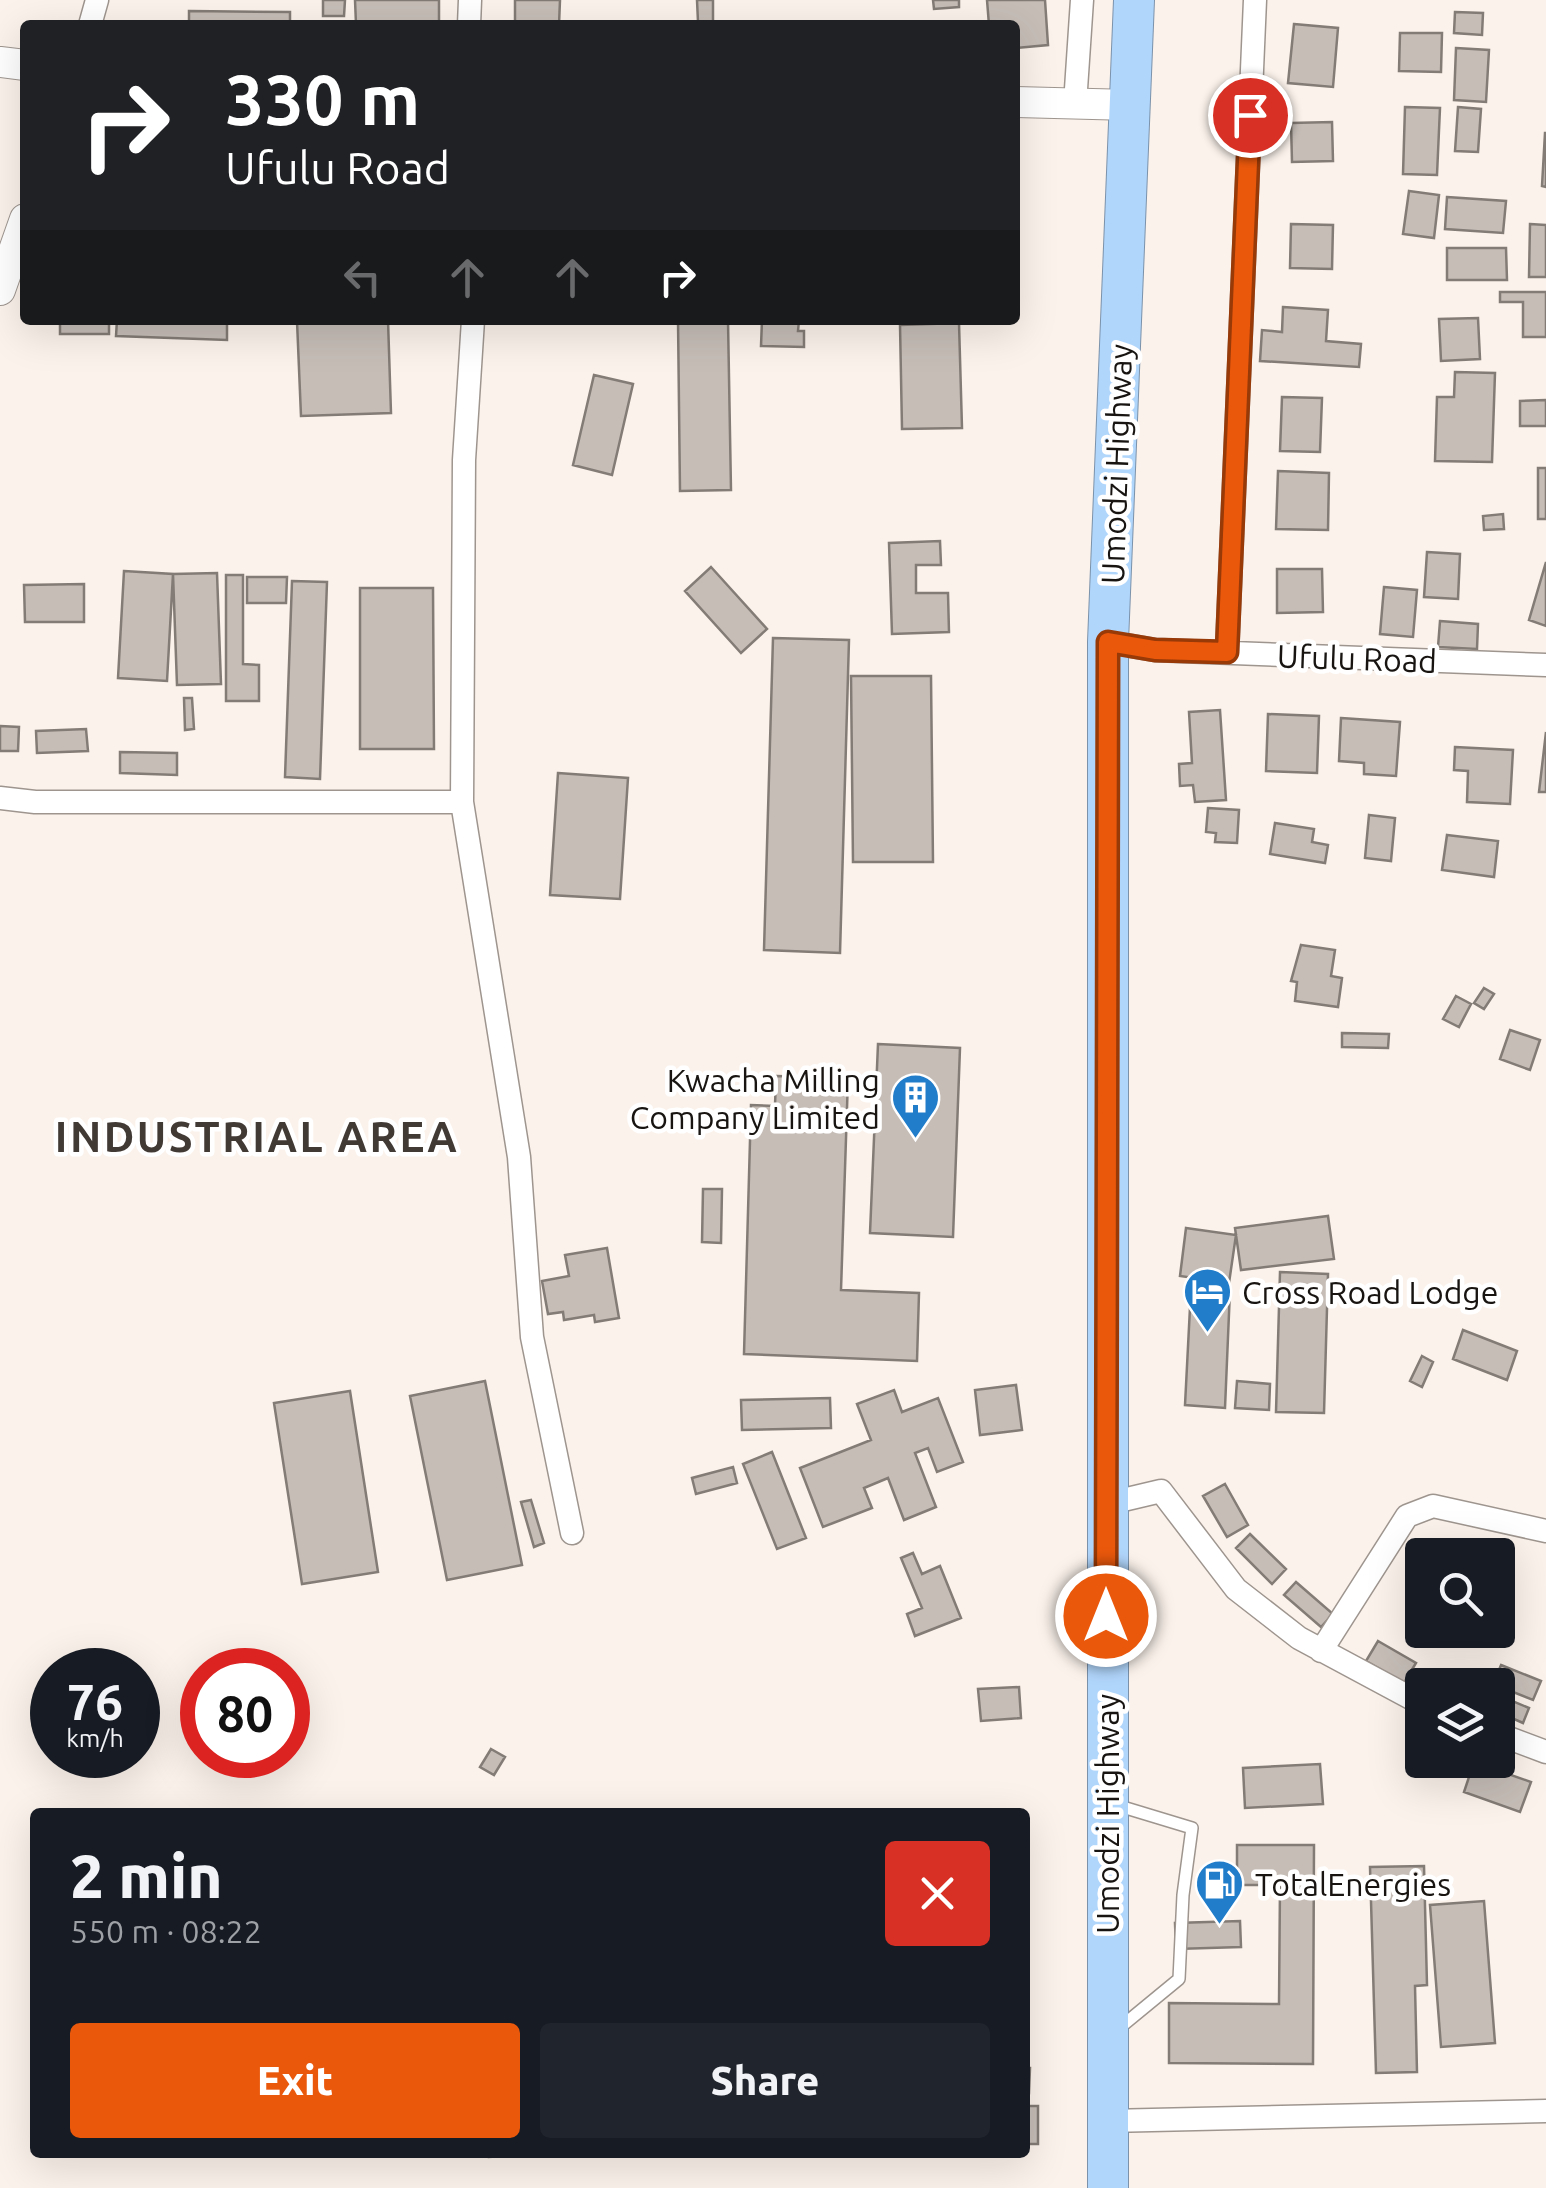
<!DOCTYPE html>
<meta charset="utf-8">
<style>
body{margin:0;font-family:Ubuntu,sans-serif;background:#20242c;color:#f1f3f6;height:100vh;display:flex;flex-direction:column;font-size:38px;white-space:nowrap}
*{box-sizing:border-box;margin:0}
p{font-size:32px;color:#9ea1a6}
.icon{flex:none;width:55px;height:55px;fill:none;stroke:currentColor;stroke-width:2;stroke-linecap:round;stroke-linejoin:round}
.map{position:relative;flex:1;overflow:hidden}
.side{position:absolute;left:30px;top:1808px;width:1000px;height:350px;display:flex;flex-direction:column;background:#171b24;border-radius:10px;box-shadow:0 10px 40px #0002}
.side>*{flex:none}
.top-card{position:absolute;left:20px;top:20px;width:1000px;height:305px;border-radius:10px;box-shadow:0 10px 40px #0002;background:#202124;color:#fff;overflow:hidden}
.buttons{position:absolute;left:1405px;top:1538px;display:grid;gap:20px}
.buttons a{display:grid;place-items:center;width:110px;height:110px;border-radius:10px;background:#171b24;box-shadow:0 10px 40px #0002;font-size:50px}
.speed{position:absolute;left:30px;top:1648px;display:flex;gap:20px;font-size:50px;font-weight:700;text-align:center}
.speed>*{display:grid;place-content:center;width:130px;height:130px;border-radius:50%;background:#171b24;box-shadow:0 10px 40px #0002;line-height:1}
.speed small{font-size:25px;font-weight:400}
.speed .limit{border:15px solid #d22;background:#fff;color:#111}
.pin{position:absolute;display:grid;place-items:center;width:85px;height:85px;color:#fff;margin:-42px;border:5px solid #fff;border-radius:50%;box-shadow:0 2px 10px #0007}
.me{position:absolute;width:110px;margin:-55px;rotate:0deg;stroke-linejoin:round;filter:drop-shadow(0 0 8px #0008)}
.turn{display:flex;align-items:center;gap:35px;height:210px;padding:0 40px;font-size:45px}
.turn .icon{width:130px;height:130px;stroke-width:2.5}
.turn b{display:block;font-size:70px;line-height:85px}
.lanes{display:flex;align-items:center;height:95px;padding:0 40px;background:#0003;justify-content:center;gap:50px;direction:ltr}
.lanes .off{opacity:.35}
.round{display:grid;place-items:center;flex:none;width:105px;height:105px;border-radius:10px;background:#20242c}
.head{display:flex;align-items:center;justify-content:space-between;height:170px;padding:0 40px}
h1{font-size:60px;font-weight:800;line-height:75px}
.primary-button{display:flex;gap:20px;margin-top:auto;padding:20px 40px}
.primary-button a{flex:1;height:115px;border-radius:10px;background:#ea580c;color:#fff;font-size:40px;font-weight:800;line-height:115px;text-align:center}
.primary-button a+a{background:#20242c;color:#f1f3f6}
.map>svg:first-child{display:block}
.building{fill:#c6bdb7;stroke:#837b75;stroke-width:2.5}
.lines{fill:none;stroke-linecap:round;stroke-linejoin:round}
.lane-casing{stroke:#9e958f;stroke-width:14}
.street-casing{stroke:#9e958f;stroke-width:25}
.secondary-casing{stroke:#9e958f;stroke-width:32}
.highway-casing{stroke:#7b92aa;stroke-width:42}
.lane{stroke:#fff;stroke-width:11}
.street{stroke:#fff;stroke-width:22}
.secondary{stroke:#fff;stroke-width:30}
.highway{stroke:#b1d6fc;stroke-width:40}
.route-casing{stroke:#983908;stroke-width:25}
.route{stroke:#ea580c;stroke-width:18}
.labels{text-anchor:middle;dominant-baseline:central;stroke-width:9;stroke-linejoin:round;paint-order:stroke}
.street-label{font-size:32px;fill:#171411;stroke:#fff}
.poi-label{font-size:32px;fill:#171411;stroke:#fff;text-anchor:start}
.district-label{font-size:42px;font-weight:bold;letter-spacing:2.5px;fill:#413934;stroke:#fff}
</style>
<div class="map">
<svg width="1546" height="2188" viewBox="0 0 1546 2188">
<rect width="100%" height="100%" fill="#fbf2eb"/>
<path class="building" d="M323 0H345L344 16H323Z
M355 0H439V24H356Z
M515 0H560L559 25H515Z
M697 0H713V21L698 22Z
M933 0H959V7L934 9Z
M987 0H1045L1048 45 1015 48V25H989Z
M189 11 290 12V25H189Z
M1455 12 1483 13 1482 35 1454 33Z
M1294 24 1338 28 1333 87 1288 83Z
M1400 33H1442L1441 72 1399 71Z
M1456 48 1489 50 1486 102 1454 100Z
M1405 107 1440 108 1437 175 1403 174Z
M1458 107 1481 109 1478 152 1455 151Z
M1332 122 1333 161 1292 162 1291 123Z
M1545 133H1546V187L1542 186Z
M1409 191 1439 195 1434 238 1403 234Z
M1447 197 1506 201 1503 233 1445 229Z
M1291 224 1333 225 1332 269 1290 268Z
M1530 224 1546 225V277H1529Z
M1447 248H1506L1507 280H1447Z
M1500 292H1546V337H1523V302H1500Z
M1283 307 1328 310 1326 341 1361 344 1359 367 1260 361 1262 330 1282 332Z
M1478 318 1480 359 1441 361 1439 319Z
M60 320H109V334H60Z
M117 320H227V340L116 336Z
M388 320 391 413 301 416 297 321Z
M678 320H728L731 490 680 491Z
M762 320H799L798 331H804V347L761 346Z
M959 323 962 428 902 429 900 325Z
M1455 372 1495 373 1492 462 1435 461 1437 397H1454Z
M594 375 633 384 612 475 573 465Z
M1282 397 1322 398 1320 452 1280 451Z
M1546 400V426H1520V401Z
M1538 468H1546V519H1538Z
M1278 471 1329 473 1328 530 1276 529Z
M1503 514 1504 529 1484 530 1483 516Z
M940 541 941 565H916V593H948L949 632 892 634 889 543Z
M1427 552 1460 554 1458 599 1424 597Z
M1546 562V626L1529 620Z
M711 567 767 629 741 653 685 591Z
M1277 569H1322L1323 612 1277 613Z
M124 571 173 574 167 681 118 678Z
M217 573 221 684 177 685 173 574Z
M226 575H243V664L259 665V701H226Z
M247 577H287L286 603H247Z
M292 581 327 582 320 779 285 777Z
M84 584V622H25L24 585Z
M1384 587 1417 590 1413 637 1380 634Z
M360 588H433L434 749H360Z
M1440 621 1478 624 1477 649 1438 647Z
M773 638 849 640 840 953 764 950Z
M851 676H931L933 862H853Z
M184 698H192L194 729 185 730Z
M1220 710 1226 800 1195 802 1193 785 1180 786 1179 764 1192 763 1189 712Z
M1268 714 1319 716 1317 773 1266 771Z
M1341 718 1400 722 1396 776 1364 774V763L1339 761Z
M0 726 19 727 18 751H0Z
M86 729 88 751 37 753 36 731Z
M1546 732V792H1539Z
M1455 747 1513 750 1510 804 1467 802 1468 771 1454 770Z
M120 752 177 753V775L120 773Z
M558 773 628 778 620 899 550 895Z
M1208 808 1239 810 1237 843 1215 842 1216 833 1206 832Z
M1369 815 1395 818 1391 861 1365 858Z
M1275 823 1314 829 1312 842 1328 845 1325 863 1270 854Z
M1447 835 1498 841 1494 877 1442 870Z
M1301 945 1335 950 1331 976 1342 978 1338 1007 1295 1001 1297 982 1291 981Z
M1484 988 1494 994 1484 1009 1474 1003Z
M1456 996 1471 1004 1459 1027 1443 1019Z
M1510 1030 1540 1040 1530 1070 1500 1059Z
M1342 1033 1389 1034 1388 1048 1342 1047Z
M878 1044 960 1048 953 1237 870 1233Z
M776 1076 848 1078 841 1290 919 1293 917 1361 744 1354 751 1105 775 1106Z
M703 1189H722L721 1243 702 1242Z
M1328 1216 1334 1259 1241 1270 1235 1228Z
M1186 1228 1236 1235 1229 1283 1180 1276Z
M607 1248 619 1318 595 1322 594 1315 564 1320 563 1312 548 1314 542 1281 569 1276 565 1255Z
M1280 1272 1328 1274 1324 1413 1276 1412Z
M1191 1288 1230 1290 1225 1408 1185 1405Z
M1463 1330 1517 1351 1507 1380 1453 1359Z
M1422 1356 1433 1362 1422 1387 1410 1381Z
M485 1381 522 1565 447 1580 410 1396Z
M1237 1381 1270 1384 1269 1410 1235 1408Z
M1016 1385 1022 1430 980 1435 975 1390Z
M894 1390 902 1412 938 1398 963 1462 937 1472 928 1448 915 1453 936 1507 904 1520 888 1478 864 1488 872 1508 823 1527 800 1468 871 1440 857 1404Z
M350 1391 378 1572 302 1584 274 1403Z
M830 1398 831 1428 742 1430 741 1400Z
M772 1452 806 1538 777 1549 743 1464Z
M733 1467 737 1483 696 1494 692 1478Z
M1225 1484 1248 1525 1227 1537 1203 1496Z
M531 1500 544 1543 534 1547 521 1502Z
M1250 1534 1286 1569 1272 1584 1236 1548Z
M913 1553 922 1574 940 1566 961 1618 915 1636 907 1614 922 1608 901 1558Z
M1296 1582 1333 1614 1321 1627 1284 1595Z
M1378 1641 1416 1663 1404 1683 1366 1661Z
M1501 1665 1541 1681 1533 1700 1493 1684Z
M1436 1671 1472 1685H1430Z
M1019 1687 1021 1718 981 1721 978 1689Z
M1498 1695 1529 1708 1523 1723 1498 1712Z
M491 1749 505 1757 494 1775 480 1767Z
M1474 1762 1531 1782 1520 1812 1464 1792Z
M1320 1764 1323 1804 1245 1808 1243 1768Z
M1237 1845H1314L1313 2064 1169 2063V2003L1279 2004 1280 1885H1237Z
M1424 1866 1427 1985 1415 1986 1417 2072 1376 2073 1370 1867Z
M1484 1901 1495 2043 1441 2047 1430 1905Z
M1240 1921 1241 1947 1176 1949 1175 1923Z
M1025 2068H1030L1029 2093 1025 2092Z
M1025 2106H1038V2144H1025Z
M489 2152H567L489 2157Z"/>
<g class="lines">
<defs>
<path id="lane" d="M1116 1805 1192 1828 1183 1895 1179 1979 1117 2030"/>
<path id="street" d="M90 25 97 0
M469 25 470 0
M1075 104 1082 0
M473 320 464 460 462 802 519 1157 532 1337 572 1533
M1108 642 1155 650 1546 665
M1227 652 1255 0
M0 798 35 802H462
M1106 1504 1161 1491 1236 1589 1299 1638 1422 1704
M1321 1651 1407 1516 1433 1506 1546 1531
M1498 1734 1546 1752
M1108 2121 1546 2111"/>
<path id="secondary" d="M0 62 25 65
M1015 102 1131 105
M0 290 25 219"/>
<path id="highway" d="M1108 2188V642L1134 0"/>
</defs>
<use href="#lane" class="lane-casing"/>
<use href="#street" class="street-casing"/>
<use href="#secondary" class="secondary-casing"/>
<use href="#highway" class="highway-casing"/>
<use href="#lane" class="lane"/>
<use href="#street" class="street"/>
<use href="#secondary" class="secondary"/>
<use href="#highway" class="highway"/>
</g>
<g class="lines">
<defs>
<path id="route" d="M1106 1616 1108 642 1155 650 1227 652 1250 115"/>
</defs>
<use href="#route" class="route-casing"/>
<use href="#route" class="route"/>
</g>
<defs>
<symbol id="building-pin" viewBox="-11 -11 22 30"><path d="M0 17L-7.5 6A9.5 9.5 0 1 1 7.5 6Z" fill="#217dca" stroke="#fff"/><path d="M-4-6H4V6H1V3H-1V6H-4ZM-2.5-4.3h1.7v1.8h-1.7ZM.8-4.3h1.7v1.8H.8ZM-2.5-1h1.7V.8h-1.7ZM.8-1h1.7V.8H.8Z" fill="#fff"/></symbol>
<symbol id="hotel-pin" viewBox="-11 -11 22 30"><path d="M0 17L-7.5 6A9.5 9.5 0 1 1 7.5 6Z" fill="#217dca" stroke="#fff"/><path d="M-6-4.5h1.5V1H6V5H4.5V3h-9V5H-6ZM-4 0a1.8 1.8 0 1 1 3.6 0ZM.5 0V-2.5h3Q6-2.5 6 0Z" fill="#fff"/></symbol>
<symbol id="fuel-pin" viewBox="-11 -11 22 30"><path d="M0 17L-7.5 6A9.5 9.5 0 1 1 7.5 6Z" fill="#217dca" stroke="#fff"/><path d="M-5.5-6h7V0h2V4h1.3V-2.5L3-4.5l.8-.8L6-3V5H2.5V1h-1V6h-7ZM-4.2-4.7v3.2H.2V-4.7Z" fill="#fff"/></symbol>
</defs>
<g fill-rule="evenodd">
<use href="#building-pin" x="888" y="1070" width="55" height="75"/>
<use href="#hotel-pin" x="1180" y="1264" width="55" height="75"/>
<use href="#fuel-pin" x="1192" y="1856" width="55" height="75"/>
</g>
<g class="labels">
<g class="street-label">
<text transform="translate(1116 464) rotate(-88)">Umodzi Highway</text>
<text transform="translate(1357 658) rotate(2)">Ufulu Road</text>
<text transform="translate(1107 1814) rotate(-90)">Umodzi Highway</text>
</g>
<g class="poi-label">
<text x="880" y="1080" text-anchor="end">Kwacha Milling<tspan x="880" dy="37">Company Limited</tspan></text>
<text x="1242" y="1292">Cross Road Lodge</text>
<text x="1255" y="1884">TotalEnergies</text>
</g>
<g class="district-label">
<text x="257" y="1136">INDUSTRIAL AREA</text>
</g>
</g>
</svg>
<div class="buttons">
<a><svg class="icon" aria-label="search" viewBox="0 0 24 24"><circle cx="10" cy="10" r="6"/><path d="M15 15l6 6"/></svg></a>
<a><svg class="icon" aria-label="layers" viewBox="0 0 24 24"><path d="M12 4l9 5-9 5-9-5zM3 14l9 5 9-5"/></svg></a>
</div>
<div class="speed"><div>76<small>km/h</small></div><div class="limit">80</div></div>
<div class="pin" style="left:1250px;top:115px;background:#d93025"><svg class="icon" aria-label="arrive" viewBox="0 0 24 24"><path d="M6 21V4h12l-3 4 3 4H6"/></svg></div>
<svg class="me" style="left:1106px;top:1616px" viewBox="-20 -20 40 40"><circle r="17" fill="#ea580c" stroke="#fff" stroke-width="3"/><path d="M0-11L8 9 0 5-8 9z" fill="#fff"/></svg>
<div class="top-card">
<div class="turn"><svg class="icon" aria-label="right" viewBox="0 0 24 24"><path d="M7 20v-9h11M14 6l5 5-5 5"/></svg><div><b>330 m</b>Ufulu Road</div></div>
<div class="lanes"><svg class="icon off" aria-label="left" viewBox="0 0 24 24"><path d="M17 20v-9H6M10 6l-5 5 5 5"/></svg><svg class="icon off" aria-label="ahead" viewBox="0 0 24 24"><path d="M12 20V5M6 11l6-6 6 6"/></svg><svg class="icon off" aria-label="ahead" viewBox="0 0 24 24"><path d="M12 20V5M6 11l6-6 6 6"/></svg><svg class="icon" aria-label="right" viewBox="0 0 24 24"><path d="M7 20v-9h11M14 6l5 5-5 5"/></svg></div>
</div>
<section class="side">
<div class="head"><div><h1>2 min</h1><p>550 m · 08:22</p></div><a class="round" style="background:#d93025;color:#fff"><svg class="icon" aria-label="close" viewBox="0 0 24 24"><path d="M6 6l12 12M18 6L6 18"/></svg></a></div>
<div class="primary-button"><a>Exit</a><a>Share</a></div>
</section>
</div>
